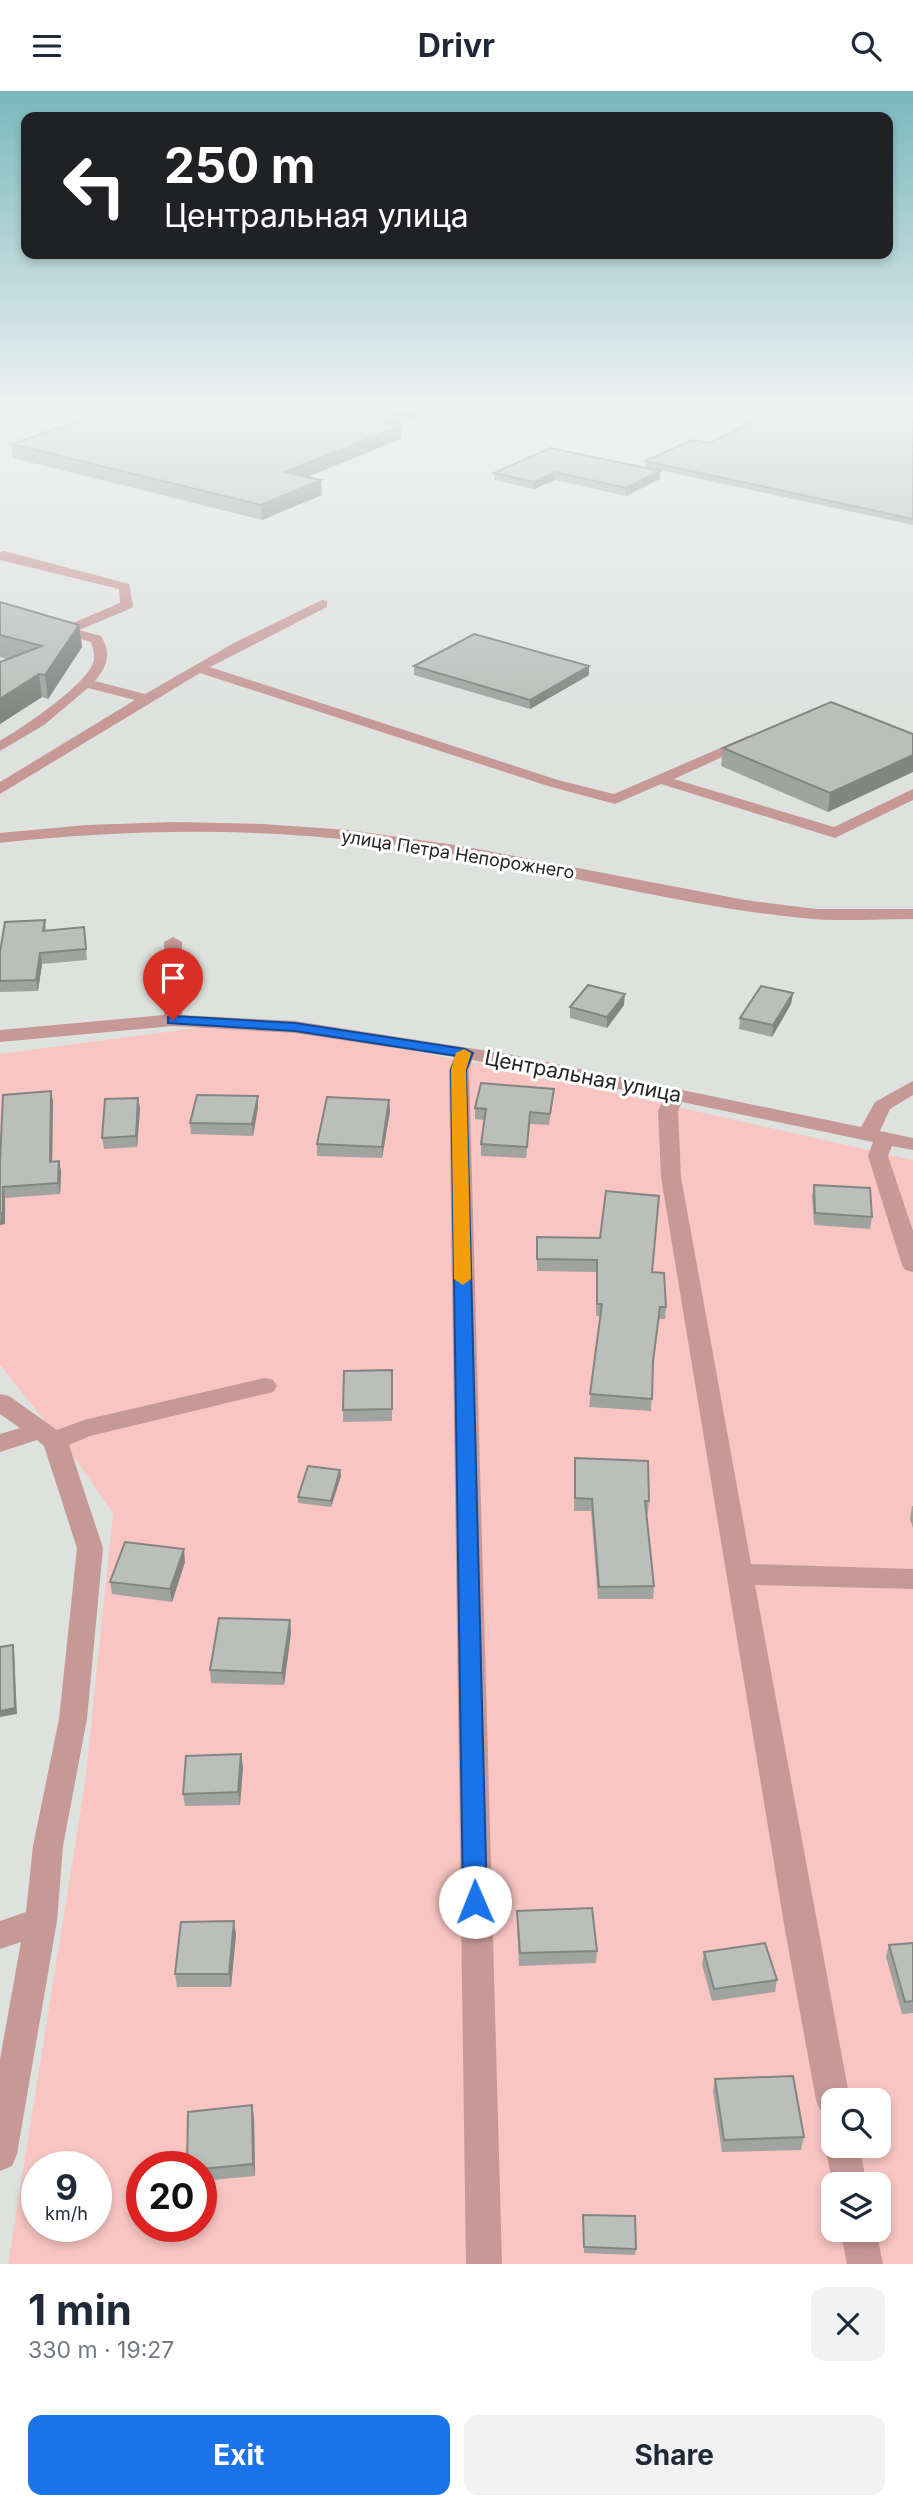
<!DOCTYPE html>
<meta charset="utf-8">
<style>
body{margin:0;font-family:Inter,sans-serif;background:#f2f2f3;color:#1f2937;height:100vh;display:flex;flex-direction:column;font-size:26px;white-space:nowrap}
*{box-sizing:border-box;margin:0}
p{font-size:23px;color:#747a83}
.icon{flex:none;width:38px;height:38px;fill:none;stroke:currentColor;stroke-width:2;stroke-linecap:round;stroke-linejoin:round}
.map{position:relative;height:2173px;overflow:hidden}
.panel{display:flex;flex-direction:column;background:#fff;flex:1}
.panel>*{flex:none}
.banner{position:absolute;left:21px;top:21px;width:872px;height:147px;border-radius:14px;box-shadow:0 4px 10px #0003;background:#202124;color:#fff;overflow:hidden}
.tools{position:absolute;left:821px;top:1997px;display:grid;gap:14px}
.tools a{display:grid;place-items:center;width:70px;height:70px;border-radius:14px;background:#fff;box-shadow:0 4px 10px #0003;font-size:35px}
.speed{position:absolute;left:21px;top:2060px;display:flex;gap:14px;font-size:35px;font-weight:700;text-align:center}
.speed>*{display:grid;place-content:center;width:91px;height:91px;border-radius:50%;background:#fff;box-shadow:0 4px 10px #0003;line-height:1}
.speed small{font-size:18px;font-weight:400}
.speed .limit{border:10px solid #d22;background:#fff;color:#111}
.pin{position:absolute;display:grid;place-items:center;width:60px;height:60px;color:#fff;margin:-72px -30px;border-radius:50% 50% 50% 0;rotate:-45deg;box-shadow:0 0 7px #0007}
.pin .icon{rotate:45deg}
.me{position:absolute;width:77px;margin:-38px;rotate:359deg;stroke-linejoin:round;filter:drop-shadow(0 0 5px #0008)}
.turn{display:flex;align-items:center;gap:24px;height:147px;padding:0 28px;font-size:32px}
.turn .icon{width:91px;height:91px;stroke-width:2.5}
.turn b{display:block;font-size:49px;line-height:60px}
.round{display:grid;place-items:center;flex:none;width:74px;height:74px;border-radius:14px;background:#f2f2f3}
.headline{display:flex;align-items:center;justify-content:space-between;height:119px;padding:0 28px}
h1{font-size:42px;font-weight:700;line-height:52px}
.primary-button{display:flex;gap:14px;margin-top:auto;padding:14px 28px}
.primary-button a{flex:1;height:80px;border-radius:14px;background:#1a73e8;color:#fff;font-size:28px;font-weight:700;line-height:80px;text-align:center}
.primary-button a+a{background:#f2f2f3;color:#1f2937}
header{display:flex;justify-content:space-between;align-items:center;height:91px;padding:0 28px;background:#fff;font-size:32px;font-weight:700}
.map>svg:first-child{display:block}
.green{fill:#f8c5c2;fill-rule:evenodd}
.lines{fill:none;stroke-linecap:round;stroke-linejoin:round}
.minor{fill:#c69997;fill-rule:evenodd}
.wall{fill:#a1a3a1}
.shaded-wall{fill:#838583}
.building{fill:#bbbebb;stroke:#838583;stroke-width:2}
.route{fill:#1a73e8;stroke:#114b97;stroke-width:2}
.slow{fill:#f59e0b}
.labels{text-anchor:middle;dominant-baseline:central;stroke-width:6;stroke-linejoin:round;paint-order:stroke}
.far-street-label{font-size:18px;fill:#262726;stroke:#fff}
.street-label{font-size:21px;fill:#262726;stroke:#fff}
</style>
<header><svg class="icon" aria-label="menu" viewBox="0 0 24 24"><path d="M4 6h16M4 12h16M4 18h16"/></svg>Drivr<svg class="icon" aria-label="search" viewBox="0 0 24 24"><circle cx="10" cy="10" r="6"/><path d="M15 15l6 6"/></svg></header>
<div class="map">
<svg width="913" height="2173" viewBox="0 0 913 2173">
<rect width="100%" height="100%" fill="#dee2df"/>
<path class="green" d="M249 930 499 976 913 1069V2173H8L85 1692 113 1422 76 1369 0 1274V963ZM833 2009H878V2054H833ZM37 2076H96V2135H37ZM142 2076H201V2135H142ZM833 2093H878V2138H833Z"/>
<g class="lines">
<path class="minor" d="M4 460 129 493 133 514 132 517 79 539 101 545C112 563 107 575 95 590L145 603 234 552 322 509 327 510V516L210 576 558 689 614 703 748 645 753 646 755 649 753 652 674 688 834 736 913 698V709L835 747 661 693 615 713 548 695 200 582 0 703V691L135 609 88 597 44 634 0 660V650C22 637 85 595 93 572 96 565 93 558 91 551L0 524V516L66 535 120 512 119 498 0 469V461Z
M174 731 262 733 349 739 462 755 745 809 816 818H913V828C876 828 839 831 802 827 668 814 539 775 406 756 272 736 135 737 0 752V742L86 734Z
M173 846 182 851V924L295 930 508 963 861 1036 875 1011 913 990V1004L890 1018 880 1040 913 1047V1059L892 1055 888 1065 913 1140V1181L905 1179 902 1174 868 1065 873 1051 682 1011 678 1020 681 1086 751 1473 913 1478V1498L755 1494 850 2009H833V2026L821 2021 816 2009 785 1839 661 1086 658 1020 664 1007 472 969 469 979 502 2173H466L449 979 454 966 295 942 173 935 0 951V939L164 924V851Z
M265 1287 273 1289 277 1295 273 1301 90 1345 69 1354 103 1457 87 1628 63 1755 57 1830 17 2063 12 2075 0 2080V1968L21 1851 0 1858V1830L26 1821 33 1755 59 1628 77 1457 44 1355 37 1349 0 1361V1343L20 1337 0 1323V1303L9 1305 57 1339 84 1329Z
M833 2040V2054H859L867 2093H833V2097L825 2054Z
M840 2138H876L883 2173H847Z"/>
</g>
<path class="wall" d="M913 328V434L645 376V370L709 352Z
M397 334 401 348 307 386 322 404 262 429 13 367 11 353Z
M550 357 660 388 626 405 555 389 534 398 494 389V382Z
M0 511 79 534 82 556 48 608 42 606 0 633V571L7 568 0 566Z
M414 575 589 584 530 618 414 584Z
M913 643 828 721 721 675 723 657Z
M45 829 46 839 84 836 87 869 42 873 38 900 0 901V861Z
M793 902 791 913 772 946 739 938 740 927Z
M624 914 607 937 570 927V916Z
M258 1005V1016L253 1045 191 1043 190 1032Z
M138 1007 140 1018 137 1056 104 1058 102 1047Z
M553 1009 549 1034 530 1033 526 1067 481 1065V1053L485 1029 475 1028V1017Z
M53 1010 52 1071 59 1070 61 1081 60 1103 5 1107V1133L0 1134V1071Z
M390 1020 382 1067 317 1065V1053Z
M814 1094 872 1126 870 1138 814 1134 812 1105Z
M537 1146 652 1181 666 1216 665 1228H659L653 1276 651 1320 589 1316 601 1225H596V1181L537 1180Z
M392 1279V1330L343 1331V1319Z
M575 1380 649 1410 648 1422H646L654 1495 653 1508H598L591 1420H574Z
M341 1385 331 1416 298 1412V1406Z
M912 1415H913V1437L910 1428Z
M185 1471 172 1511 112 1503 110 1491Z
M290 1529 291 1542 284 1594 211 1592 210 1579Z
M241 1663 243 1676 240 1714 185 1715 183 1703Z
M517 1820 597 1860 596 1872 519 1875 517 1833Z
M236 1843 231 1896H177L175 1883Z
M913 1852V1922L902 1923 886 1866 889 1854Z
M704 1861 777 1889 775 1901 712 1910 702 1874Z
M715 1988 804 2046 801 2059 722 2061 713 2000Z
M254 2026 255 2085 201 2090V2076Z
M583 2124 636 2158 635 2164 584 2162Z"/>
<path class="shaded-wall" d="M399 319H433L375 342V329Z
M401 335V348L285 395 284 381Z
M660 380V388L626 405V397Z
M555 381V389L534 398V391Z
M321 389 322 404 262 429 261 414Z
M79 534 82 556 48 608 45 584Z
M589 575V584L530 618V609Z
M39 583 42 606 0 633V608Z
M913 664V681L828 721 830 702Z
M40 862 42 873 38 900 36 889Z
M793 902 791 913 772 946 773 934Z
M625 903 624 914 607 937V926Z
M51 1000 53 1010 52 1082 50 1071Z
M258 1005V1016L253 1045 252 1033Z
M138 1007 140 1018 137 1056 136 1045Z
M389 1009 390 1020 382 1067V1056Z
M59 1070 61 1081 60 1103 58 1092Z
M3 1096 5 1107V1133L0 1134Z
M340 1379 341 1385 331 1416V1410Z
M184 1458 185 1471 172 1511 170 1498Z
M290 1529 291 1542 284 1594 282 1582Z
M13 1554 14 1561 17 1623 0 1626V1620Z
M241 1663 243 1676 240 1714 238 1701Z
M234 1830 236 1843 231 1896 229 1883Z
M252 2014 254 2026 255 2085 253 2073Z"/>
<path class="building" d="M112 319H399L375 329 401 335 284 381 321 389 261 414 11 353Z
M774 319H867L913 328V428L645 370 692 349 709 352Z
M550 357 660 380 626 397 555 381 534 391 494 382Z
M0 511 79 534 45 584 39 583 0 608V571L42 555 0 544Z
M474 543 589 575 530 609 414 575Z
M831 611 913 643V664L830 702 723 657Z
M45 829 43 840 84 836 86 858 40 862 36 889 0 890V861L5 831Z
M588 894 625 903 607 926 570 916Z
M761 895 793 902 773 934 740 927Z
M481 992 554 998 550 1023 530 1021 527 1056 481 1053 486 1018 475 1017Z
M51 1000 50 1071 59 1070 58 1092 3 1096V1122L0 1123V1071L3 1004Z
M197 1004 258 1005 252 1033 190 1032Z
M327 1006 389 1009 382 1056 317 1053Z
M138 1007 136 1045 102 1047 105 1008Z
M814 1094 870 1097 872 1126 815 1122Z
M606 1100 659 1105 652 1181 664 1182 666 1216H660L653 1270 652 1308 590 1303 602 1213H597V1169L537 1168V1146L600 1147Z
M392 1279V1318L343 1319 344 1280Z
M575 1367 648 1370 649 1410H645L654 1495 599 1496 592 1408 575 1407Z
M308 1375 340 1379 331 1410 298 1406Z
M125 1451 184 1458 170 1498 110 1491Z
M219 1527 290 1529 282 1582 210 1579Z
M13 1554 15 1617 0 1620V1556Z
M241 1663 238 1701 183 1703 186 1665Z
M592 1817 597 1860 520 1862 517 1820Z
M234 1830 229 1883H175L181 1831Z
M765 1852 777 1889 714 1898 704 1861Z
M913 1852V1910L905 1911 889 1854Z
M793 1985 804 2046 724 2049 715 1988Z
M252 2014 253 2073 201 2078V2076H187L188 2021Z
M583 2124 635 2125 636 2158 584 2156Z"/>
<linearGradient id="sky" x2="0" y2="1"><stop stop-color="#79b8bd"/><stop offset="0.51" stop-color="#f0f2f1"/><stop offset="1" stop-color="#f0f2f1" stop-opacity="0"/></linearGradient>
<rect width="913" height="624" fill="url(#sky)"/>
<path class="route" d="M173 925 295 932 465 958 473 962 466 979 487 1811 483 1818 475 1821 466 1818 463 1811 451 979 457 965 295 940 168 932V926Z"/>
<path class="slow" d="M464 958 471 962 466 979 471 1188 463 1194 454 1188 451 979 456 962Z"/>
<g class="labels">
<g class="far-street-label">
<text transform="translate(458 763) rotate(9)">улица Петра Непорожнего</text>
</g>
<g class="street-label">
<text transform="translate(583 985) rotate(11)">Центральная улица</text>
</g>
</g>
</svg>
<div class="tools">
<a><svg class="icon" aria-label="search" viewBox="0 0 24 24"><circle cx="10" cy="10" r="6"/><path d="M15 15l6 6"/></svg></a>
<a><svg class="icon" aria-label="layers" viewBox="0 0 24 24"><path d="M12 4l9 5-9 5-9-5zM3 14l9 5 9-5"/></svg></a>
</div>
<div class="speed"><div>9<small>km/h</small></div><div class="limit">20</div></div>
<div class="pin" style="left:173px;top:929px;background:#d93025"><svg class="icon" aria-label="arrive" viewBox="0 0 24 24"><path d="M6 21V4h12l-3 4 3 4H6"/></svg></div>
<svg class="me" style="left:475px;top:1811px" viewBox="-20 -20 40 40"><circle r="19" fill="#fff"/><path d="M0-13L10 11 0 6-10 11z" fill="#1a73e8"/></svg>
<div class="banner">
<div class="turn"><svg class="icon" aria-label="left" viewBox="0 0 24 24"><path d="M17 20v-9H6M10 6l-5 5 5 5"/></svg><div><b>250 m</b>Центральная улица</div></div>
</div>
</div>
<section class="panel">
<div class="headline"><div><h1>1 min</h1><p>330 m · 19:27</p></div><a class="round"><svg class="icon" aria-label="close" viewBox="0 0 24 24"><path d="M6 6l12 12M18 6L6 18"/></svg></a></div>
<div class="primary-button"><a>Exit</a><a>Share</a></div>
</section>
